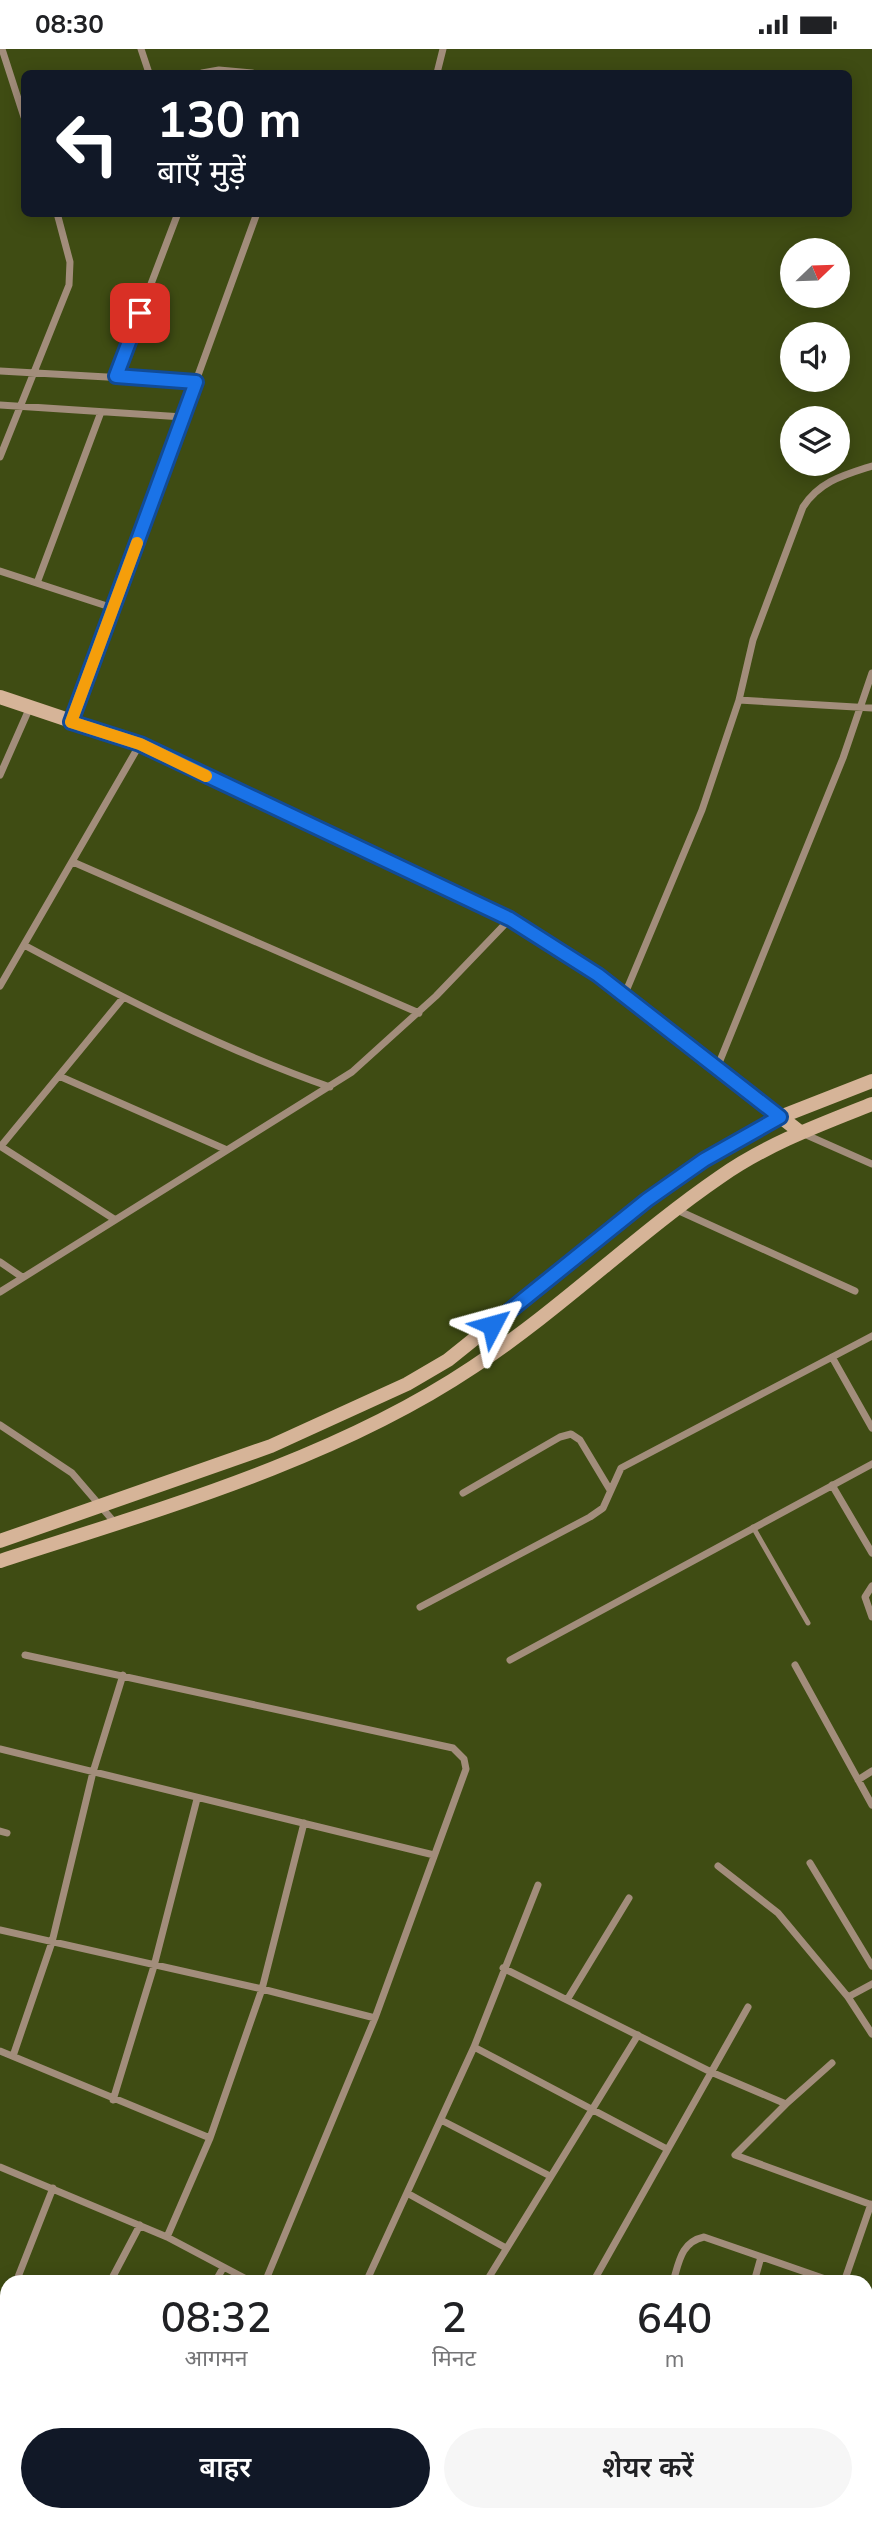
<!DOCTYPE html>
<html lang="hi">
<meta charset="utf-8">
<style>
body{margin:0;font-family:"Nunito Sans","Noto Sans Devanagari",sans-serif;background:#f6f6f6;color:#202124;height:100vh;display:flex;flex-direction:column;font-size:26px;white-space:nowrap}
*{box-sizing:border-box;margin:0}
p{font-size:23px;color:#757577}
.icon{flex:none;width:38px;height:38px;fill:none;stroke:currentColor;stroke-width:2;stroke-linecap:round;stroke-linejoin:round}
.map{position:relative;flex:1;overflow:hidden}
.sheet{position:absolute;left:0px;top:2226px;width:873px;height:247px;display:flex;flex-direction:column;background:#fff;border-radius:21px 21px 0 0;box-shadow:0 4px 18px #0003}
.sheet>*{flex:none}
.guide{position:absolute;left:21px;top:21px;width:831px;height:147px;border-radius:10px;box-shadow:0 4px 18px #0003;background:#111827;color:#fff;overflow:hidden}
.needle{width:46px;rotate:67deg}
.tools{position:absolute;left:780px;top:189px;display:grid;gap:14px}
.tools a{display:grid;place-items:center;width:70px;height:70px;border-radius:50%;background:#fff;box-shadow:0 4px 18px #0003;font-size:35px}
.pin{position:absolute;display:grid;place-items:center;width:60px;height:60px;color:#fff;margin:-30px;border-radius:14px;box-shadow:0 4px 10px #0006}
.me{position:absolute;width:77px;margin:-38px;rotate:51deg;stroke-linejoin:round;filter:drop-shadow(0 0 5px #0008)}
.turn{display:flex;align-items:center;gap:24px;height:147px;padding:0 21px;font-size:32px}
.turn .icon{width:91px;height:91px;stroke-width:2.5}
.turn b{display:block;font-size:49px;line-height:60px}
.eta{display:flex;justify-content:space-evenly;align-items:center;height:119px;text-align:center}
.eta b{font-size:42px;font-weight:600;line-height:49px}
.primary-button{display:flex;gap:14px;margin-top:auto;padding:14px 21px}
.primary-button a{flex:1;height:80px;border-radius:42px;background:#111827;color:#fff;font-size:28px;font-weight:600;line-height:80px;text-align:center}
.primary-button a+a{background:#f6f6f6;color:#202124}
.status{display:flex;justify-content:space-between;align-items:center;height:49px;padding:0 35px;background:#fff;direction:ltr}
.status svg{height:19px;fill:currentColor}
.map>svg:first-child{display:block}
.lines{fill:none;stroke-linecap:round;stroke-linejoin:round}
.lane{stroke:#a28d7b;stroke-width:5}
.street{stroke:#a28d7b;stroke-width:7}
.secondary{stroke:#d6b498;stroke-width:14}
.route-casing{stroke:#114b97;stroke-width:18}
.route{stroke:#1a73e8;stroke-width:12}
.slow{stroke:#f59e0b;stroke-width:12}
</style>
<div class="status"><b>08:30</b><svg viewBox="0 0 49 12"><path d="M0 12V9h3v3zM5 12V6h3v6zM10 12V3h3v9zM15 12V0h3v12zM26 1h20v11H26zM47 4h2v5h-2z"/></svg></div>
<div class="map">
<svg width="872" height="2472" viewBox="0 0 872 2472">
<rect width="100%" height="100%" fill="#3f4c13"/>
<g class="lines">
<path class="lane" d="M753 1478 808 1574"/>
<path class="street" d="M2 0 24 68
M141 0 149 24
M202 24 219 21 252 24
M437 24 443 0
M0 322 196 333
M116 327 178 164
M0 356 183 368
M0 408 69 236 70 213 57 164
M0 522 113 559
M37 534 101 363
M739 651 872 659
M72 673 257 164
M0 726 30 658
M73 813 419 964
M24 896C123 949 224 1001 330 1038
M0 937 140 695
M624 947 702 761 739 651 753 591 803 458C820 432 844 426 872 417
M717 1019 843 709 872 624
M59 1027 227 1101
M802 1084 872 1115
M0 1097 114 1170
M1 1097 123 949
M677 1161 855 1242
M0 1213 22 1228
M0 1243 352 1023 436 947 510 870
M832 1308 872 1379
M0 1376 72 1424 115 1474
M832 1436 872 1504
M463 1444 560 1388 571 1385 580 1391 610 1441
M872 1537 865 1548 872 1568
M420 1558 590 1468 603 1459 621 1419 872 1287
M25 1606 453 1699 464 1710 466 1720 375 1969 265 2233
M510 1611 872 1415
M795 1616 872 1756
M0 1700 434 1806
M858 1731 872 1722
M0 1782 7 1784
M810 1814 872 1917
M718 1817 778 1864 848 1948 872 1985
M0 1881 262 1940 375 1969
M503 1919 711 2023 786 2055
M848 1948 872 1935
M567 1951 629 1849
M474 1998 667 2100
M0 2002 210 2089
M13 2007 52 1893 93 1723 123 1626
M832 2014 786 2055 735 2106 872 2156
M113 2051 154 1917 197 1750
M441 2071 550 2127
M0 2118 167 2188 252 2233
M407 2144 506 2199
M167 2188 210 2089 262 1940 304 1774
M16 2233 53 2139
M110 2233 140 2176
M215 2233 223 2219
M366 2233 474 1998 538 1836
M486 2233 638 1986
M593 2233 748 1958
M673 2233C679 2213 681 2193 704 2188L834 2233
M754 2233 761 2208
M844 2233 871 2155
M0 2274 7 2257
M0 2286 7 2290
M0 2345 7 2354
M866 2393 872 2395
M866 2422 872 2409
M0 2446 7 2445
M84 2466V2472
M187 2466 188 2472
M444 2466 445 2472
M550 2466 551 2472
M606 2466 607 2472
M668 2466 669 2472
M757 2466 770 2472
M844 2472 846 2466"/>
<path class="secondary" d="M0 648 140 695 510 870 598 926 800 1083
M0 1492 271 1397 407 1335 448 1311 647 1151 704 1111 780 1068 872 1032
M0 1512C157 1461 334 1411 473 1318 560 1261 634 1187 720 1128 767 1095 819 1076 872 1055"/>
</g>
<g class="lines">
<defs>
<path id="route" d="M140 264 116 327 196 333 71 673 140 695 510 870 598 926 780 1068 704 1111 647 1151 492 1276"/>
</defs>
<use href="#route" class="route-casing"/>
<use href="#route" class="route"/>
<path class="slow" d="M137 494 71 673 140 695 206 727"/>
</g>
</svg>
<div class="tools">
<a><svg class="needle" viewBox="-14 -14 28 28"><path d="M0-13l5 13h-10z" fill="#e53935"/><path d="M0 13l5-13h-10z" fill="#757577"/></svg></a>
<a><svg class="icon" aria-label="sound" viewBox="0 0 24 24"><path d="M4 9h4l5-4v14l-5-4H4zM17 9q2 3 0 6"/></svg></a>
<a><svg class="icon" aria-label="layers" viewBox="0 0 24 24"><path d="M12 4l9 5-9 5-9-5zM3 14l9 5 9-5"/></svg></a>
</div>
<div class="pin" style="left:140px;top:264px;background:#d93025"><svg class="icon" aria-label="arrive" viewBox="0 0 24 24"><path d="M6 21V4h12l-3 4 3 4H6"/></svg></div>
<svg class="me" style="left:492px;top:1276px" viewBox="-20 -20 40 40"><path d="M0-17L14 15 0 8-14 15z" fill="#1a73e8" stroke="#fff" stroke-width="4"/></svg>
<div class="guide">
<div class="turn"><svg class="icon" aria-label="left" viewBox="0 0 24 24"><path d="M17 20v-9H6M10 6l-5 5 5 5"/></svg><div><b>130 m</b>बाएँ मुड़ें</div></div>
</div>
<section class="sheet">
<div class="eta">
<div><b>08:32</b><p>आगमन</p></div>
<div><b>2</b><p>मिनट</p></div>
<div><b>640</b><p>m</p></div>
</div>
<div class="primary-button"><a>बाहर</a><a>शेयर करें</a></div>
</section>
</div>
